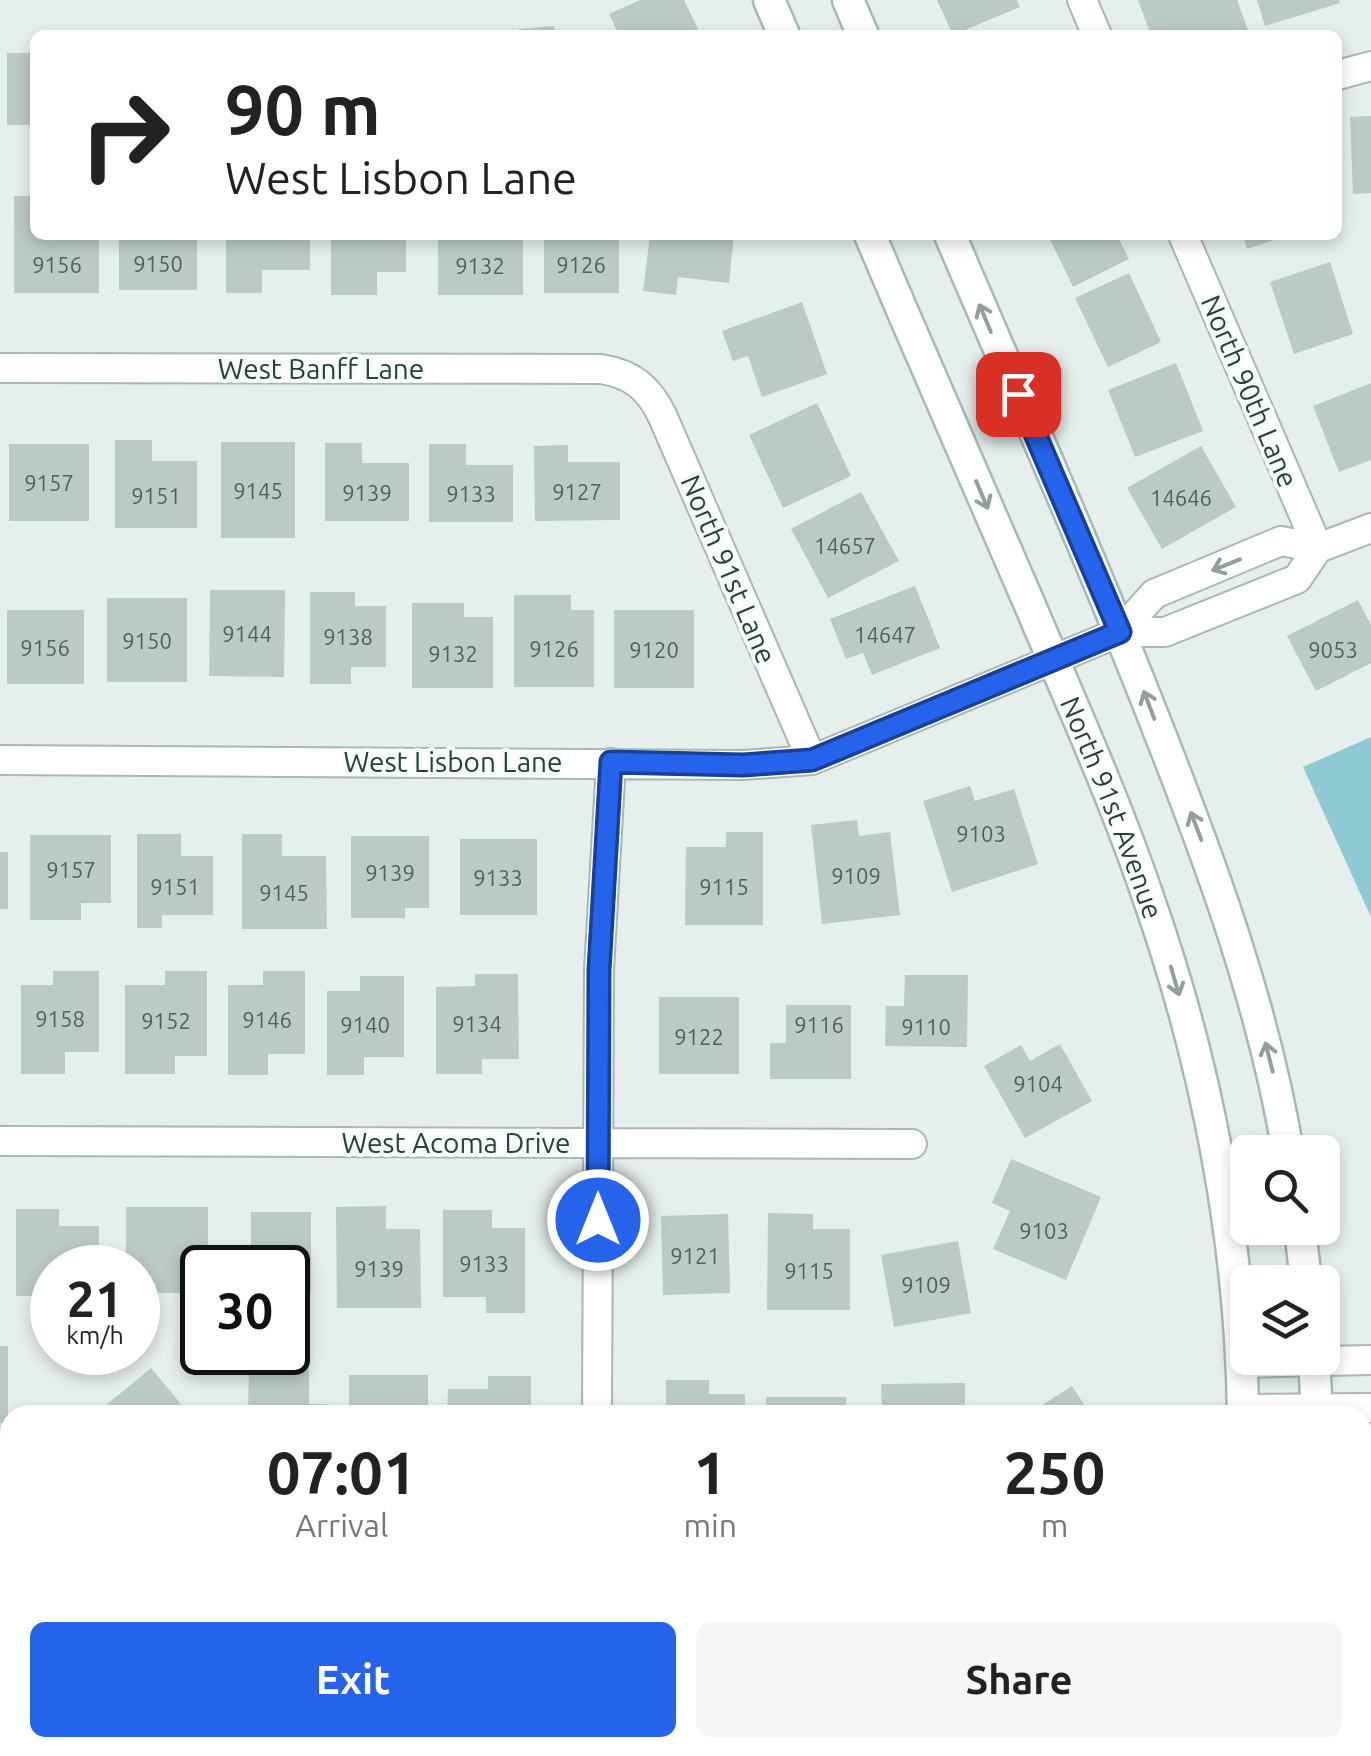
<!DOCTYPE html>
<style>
body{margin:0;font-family:Ubuntu,sans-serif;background:#f6f6f6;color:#222;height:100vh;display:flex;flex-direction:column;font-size:38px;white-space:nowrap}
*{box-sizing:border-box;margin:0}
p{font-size:32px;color:#767676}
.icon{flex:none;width:55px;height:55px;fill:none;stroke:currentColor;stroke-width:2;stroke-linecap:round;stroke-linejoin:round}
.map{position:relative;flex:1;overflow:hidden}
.drawer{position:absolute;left:0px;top:1405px;width:1372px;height:352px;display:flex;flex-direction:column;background:#fff;border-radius:30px 30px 0 0;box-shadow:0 5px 15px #0003}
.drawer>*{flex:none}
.guide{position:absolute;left:30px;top:30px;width:1312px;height:210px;border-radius:15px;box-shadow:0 5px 15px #0003;background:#fff;color:#222;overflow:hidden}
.buttons{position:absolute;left:1230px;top:1135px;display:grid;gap:20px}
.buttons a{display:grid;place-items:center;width:110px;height:110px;border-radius:15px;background:#fff;box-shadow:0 5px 15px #0003;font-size:50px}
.speed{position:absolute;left:30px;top:1245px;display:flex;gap:20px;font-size:50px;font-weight:700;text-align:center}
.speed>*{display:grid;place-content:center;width:130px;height:130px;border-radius:50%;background:#fff;box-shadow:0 5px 15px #0003;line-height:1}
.speed small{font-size:25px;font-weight:400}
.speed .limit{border:5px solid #111;border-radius:15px;background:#fff;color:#111}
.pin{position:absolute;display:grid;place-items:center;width:85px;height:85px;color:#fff;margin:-42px;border-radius:20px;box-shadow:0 5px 15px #0006}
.me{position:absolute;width:110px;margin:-55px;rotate:0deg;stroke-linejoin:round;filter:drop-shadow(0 0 8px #0008)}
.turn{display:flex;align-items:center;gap:35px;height:210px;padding:0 30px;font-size:45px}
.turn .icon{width:130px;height:130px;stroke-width:2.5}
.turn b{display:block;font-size:70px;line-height:85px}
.eta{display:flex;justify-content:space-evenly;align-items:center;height:170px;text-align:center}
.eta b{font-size:60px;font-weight:600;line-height:70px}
.button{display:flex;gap:20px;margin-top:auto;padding:20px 30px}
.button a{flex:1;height:115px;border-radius:15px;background:#2563eb;color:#fff;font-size:40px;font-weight:600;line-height:115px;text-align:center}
.button a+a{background:#f6f6f6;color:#222}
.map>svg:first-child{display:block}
.water{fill:#8ec9d4}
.building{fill:#bbcac4}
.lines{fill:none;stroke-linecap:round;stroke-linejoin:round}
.minor-casing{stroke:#a8b8b2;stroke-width:32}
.secondary-casing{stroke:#a4bbb3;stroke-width:35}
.minor{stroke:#fff;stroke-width:28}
.secondary{stroke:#fff;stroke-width:30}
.oneway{stroke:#92a09c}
.route-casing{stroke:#184099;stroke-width:25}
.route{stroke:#2563eb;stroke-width:18}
.labels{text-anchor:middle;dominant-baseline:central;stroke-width:8;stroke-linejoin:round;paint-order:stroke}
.number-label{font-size:22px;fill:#4a645c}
.street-label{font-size:28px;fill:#24423a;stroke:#f7fbf9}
</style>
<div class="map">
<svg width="1371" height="1756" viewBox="0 0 1371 1756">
<rect width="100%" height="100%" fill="#e6efeb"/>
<path class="water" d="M1371 737V917L1303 767Z"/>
<path class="building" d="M640 0H684L701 35H619L609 14Z
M937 0H1017L1020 7 953 35Z
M1138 0H1237L1250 35H1151Z
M1257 0H1339L1340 3 1265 26Z
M554 26 555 35H520L519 29Z
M7 53H35V125H7Z
M1371 116V193L1353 194 1350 117Z
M14 196H35V235H99V293H14Z
M119 235H197V290H119Z
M226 235H310V270H262V293H226Z
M331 235H406V272H377V295H331Z
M438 235H523V295H438Z
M544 235H619V293H544Z
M650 235H734L729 283 678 277 676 295 643 291Z
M1048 235H1117L1129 259 1073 287Z
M1243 235H1287V236L1247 249Z
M1330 262 1353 334 1294 354 1270 282Z
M1129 273 1161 342 1108 367 1075 298Z
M802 302 827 374 762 397 748 356 733 361 722 331Z
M1176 363 1203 431 1135 457 1108 390Z
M1371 383V460L1339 472 1313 406Z
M817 403 851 476 783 508 749 435Z
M115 440H152V461H197V528H115Z
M221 442H295V538H221Z
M325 443H362V463H409V521H325Z
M9 444H89V521H9Z
M429 444H466V465H513V522H429Z
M568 445V462H620V520L535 521 534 446Z
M1201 446 1236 507 1162 549 1127 488Z
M861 492 899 561 828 598 791 529Z
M915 586 940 648 872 675 863 653 846 659 830 619Z
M210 590H285L284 677 209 676Z
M310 592H355V606H386V667H351V684H310Z
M514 595H571V610H594V687H514Z
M107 598H187V682H107Z
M1358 600 1371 625V663L1316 691 1287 636Z
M412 603H464V617H493V688H412Z
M7 610H84V684H7Z
M614 610H694V688H614Z
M970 786 975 801 1014 789 1038 864 952 892 923 801Z
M857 820 859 836 890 832 900 915 822 924 811 825Z
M726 832H763V925H685L686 847H726Z
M137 834H181V856H213V915H162V928H137Z
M242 834H282V856H326L327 929H242Z
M30 835H111V903H81V920H30Z
M351 836H429V908H405V918H351Z
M460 839H537V915H460Z
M0 852H8V909H0Z
M53 971H99V1052H65V1074H21V985H53Z
M165 971H207V1056H175V1074H125V985H165Z
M263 971H305V1054H268V1075H228V985H263Z
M475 974H518L519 1059H482V1074H436V987L475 986Z
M905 975H968L967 1047 885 1046 886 1006H904Z
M360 976H404V1057H364V1075H327V991H360Z
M659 997H739V1074H659Z
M786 1005H851V1079H770V1043H786Z
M1060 1044 1092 1101 1025 1138 984 1066 1021 1045 1030 1061Z
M1011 1159 1101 1197 1066 1280 993 1249 1010 1211 992 1203Z
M386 1206V1229H420L421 1308H337L336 1207Z
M126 1207H208V1247H188V1293H138V1268H126Z
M16 1209H59V1226H99V1268H52V1296H16Z
M443 1210H492V1228H525V1313H486V1297H443Z
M251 1212H311V1292H288V1268H251Z
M768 1213 813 1214V1229H850V1310H767Z
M728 1214 730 1293 663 1295 661 1216Z
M958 1241 971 1313 894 1327 881 1255Z
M0 1346H8V1423H0Z
M249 1360H309V1404H327V1415H248Z
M151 1368 190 1415H94Z
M349 1375H428V1415H349Z
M488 1376H531V1415H447L448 1389H488Z
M666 1380H709V1394H745V1415H666Z
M965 1383V1415H882L881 1384Z
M1072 1386 1091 1415H1027Z
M766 1397H846V1415H766Z
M0 1446H6L5 1523H0Z
M0 1552H10V1593H0Z
M0 1689H7V1734H0Z
M688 1748H759V1756H688Z
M818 1748H903V1756H818Z
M1051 1748H1129V1756H1051Z"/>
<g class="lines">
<defs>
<path id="minor" d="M1082 0 1097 35
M1338 75 1371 66
M1183 235 1318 548
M0 368 601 369C632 374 648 387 662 415L812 760
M1120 632 1154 594 1281 541 1318 548 1371 528
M0 760 743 765 812 760 1120 632H1165L1297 579 1318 548
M0 1141 912 1144
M1241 1363 1371 1360
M1243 1409 1371 1408
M597 1415 599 970 611 763
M595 1756V1748
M984 1756V1748"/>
<g id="secondary">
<path d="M769 0 784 35"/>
<path d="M848 0 863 35"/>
<path id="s1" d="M870 235C922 358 976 480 1029 603 1070 700 1114 797 1148 897 1206 1061 1241 1240 1243 1415"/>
<path d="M950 235C1022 403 1096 569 1162 739 1215 874 1264 1009 1288 1152"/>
<path d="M1300 1228 1306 1282"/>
<path d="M1314 1358 1317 1415"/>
<path d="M1243 1748V1756"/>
<path d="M1316 1756V1748"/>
</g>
</defs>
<use href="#minor" class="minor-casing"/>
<use href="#secondary" class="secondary-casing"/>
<use href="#minor" class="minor"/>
<use href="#secondary" class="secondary"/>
</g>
<defs><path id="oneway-shaft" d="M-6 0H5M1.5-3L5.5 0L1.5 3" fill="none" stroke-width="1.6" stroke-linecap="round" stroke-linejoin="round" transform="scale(2.5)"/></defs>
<g class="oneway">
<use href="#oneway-shaft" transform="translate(985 318) rotate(-113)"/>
<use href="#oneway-shaft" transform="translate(982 495) rotate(67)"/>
<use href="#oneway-shaft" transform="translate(1226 565) rotate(158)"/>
<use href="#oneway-shaft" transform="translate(1149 705) rotate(-111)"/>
<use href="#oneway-shaft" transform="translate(1196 826) rotate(-111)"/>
<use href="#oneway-shaft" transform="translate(1175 981) rotate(74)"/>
<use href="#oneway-shaft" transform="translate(1269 1057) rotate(-104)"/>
</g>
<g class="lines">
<defs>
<path id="route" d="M598 1220 599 970 611 762 743 765 812 760 1120 632 1018 394"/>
</defs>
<use href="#route" class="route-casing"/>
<use href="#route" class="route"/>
</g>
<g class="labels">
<g class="number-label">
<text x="158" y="263">9150</text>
<text x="57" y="264">9156</text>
<text x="581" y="264">9126</text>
<text x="480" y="265">9132</text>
<text x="49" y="482">9157</text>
<text x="258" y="490">9145</text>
<text x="577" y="491">9127</text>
<text x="367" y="492">9139</text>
<text x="471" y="493">9133</text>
<text x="156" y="495">9151</text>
<text x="1181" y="497">14646</text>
<text x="845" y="545">14657</text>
<text x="247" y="633">9144</text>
<text x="885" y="634">14647</text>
<text x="348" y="636">9138</text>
<text x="147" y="640">9150</text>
<text x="45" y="647">9156</text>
<text x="554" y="648">9126</text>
<text x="654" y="649">9120</text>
<text x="1333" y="649">9053</text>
<text x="453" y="653">9132</text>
<text x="981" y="833">9103</text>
<text x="71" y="869">9157</text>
<text x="390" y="872">9139</text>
<text x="856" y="875">9109</text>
<text x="498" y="877">9133</text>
<text x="175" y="886">9151</text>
<text x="724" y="886">9115</text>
<text x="284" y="892">9145</text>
<text x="60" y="1018">9158</text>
<text x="267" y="1019">9146</text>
<text x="166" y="1020">9152</text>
<text x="477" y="1023">9134</text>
<text x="365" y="1024">9140</text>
<text x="819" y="1024">9116</text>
<text x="926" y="1026">9110</text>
<text x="699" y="1036">9122</text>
<text x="1038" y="1083">9104</text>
<text x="1044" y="1230">9103</text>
<text x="695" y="1255">9121</text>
<text x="484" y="1263">9133</text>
<text x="379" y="1268">9139</text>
<text x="809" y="1270">9115</text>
<text x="926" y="1284">9109</text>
</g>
<g class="street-label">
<text x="321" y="368">West Banff Lane</text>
<text transform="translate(1250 391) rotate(67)">North 90th Lane</text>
<text transform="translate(729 569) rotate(67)">North 91st Lane</text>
<text x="453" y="761">West Lisbon Lane</text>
<text stroke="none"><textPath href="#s1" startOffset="622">North 91st Avenue</textPath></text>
<text x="456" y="1142">West Acoma Drive</text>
</g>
</g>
</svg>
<div class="buttons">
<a><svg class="icon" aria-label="search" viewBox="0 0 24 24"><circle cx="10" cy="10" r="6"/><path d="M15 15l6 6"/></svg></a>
<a><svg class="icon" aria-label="layers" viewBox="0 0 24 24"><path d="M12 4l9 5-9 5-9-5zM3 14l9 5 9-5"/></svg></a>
</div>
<div class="speed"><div>21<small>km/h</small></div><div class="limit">30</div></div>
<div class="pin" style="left:1018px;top:394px;background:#d93025"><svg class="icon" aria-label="arrive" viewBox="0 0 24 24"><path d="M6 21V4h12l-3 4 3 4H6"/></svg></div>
<svg class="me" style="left:598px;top:1220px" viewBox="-20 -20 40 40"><circle r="17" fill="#2563eb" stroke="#fff" stroke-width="3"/><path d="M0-11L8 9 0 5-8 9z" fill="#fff"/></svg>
<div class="guide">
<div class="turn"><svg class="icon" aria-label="right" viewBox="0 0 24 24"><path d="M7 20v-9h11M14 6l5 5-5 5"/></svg><div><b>90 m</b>West Lisbon Lane</div></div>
</div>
<section class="drawer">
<div class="eta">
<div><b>07:01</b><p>Arrival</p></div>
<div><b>1</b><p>min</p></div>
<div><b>250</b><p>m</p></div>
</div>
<div class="button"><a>Exit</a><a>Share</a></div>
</section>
</div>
